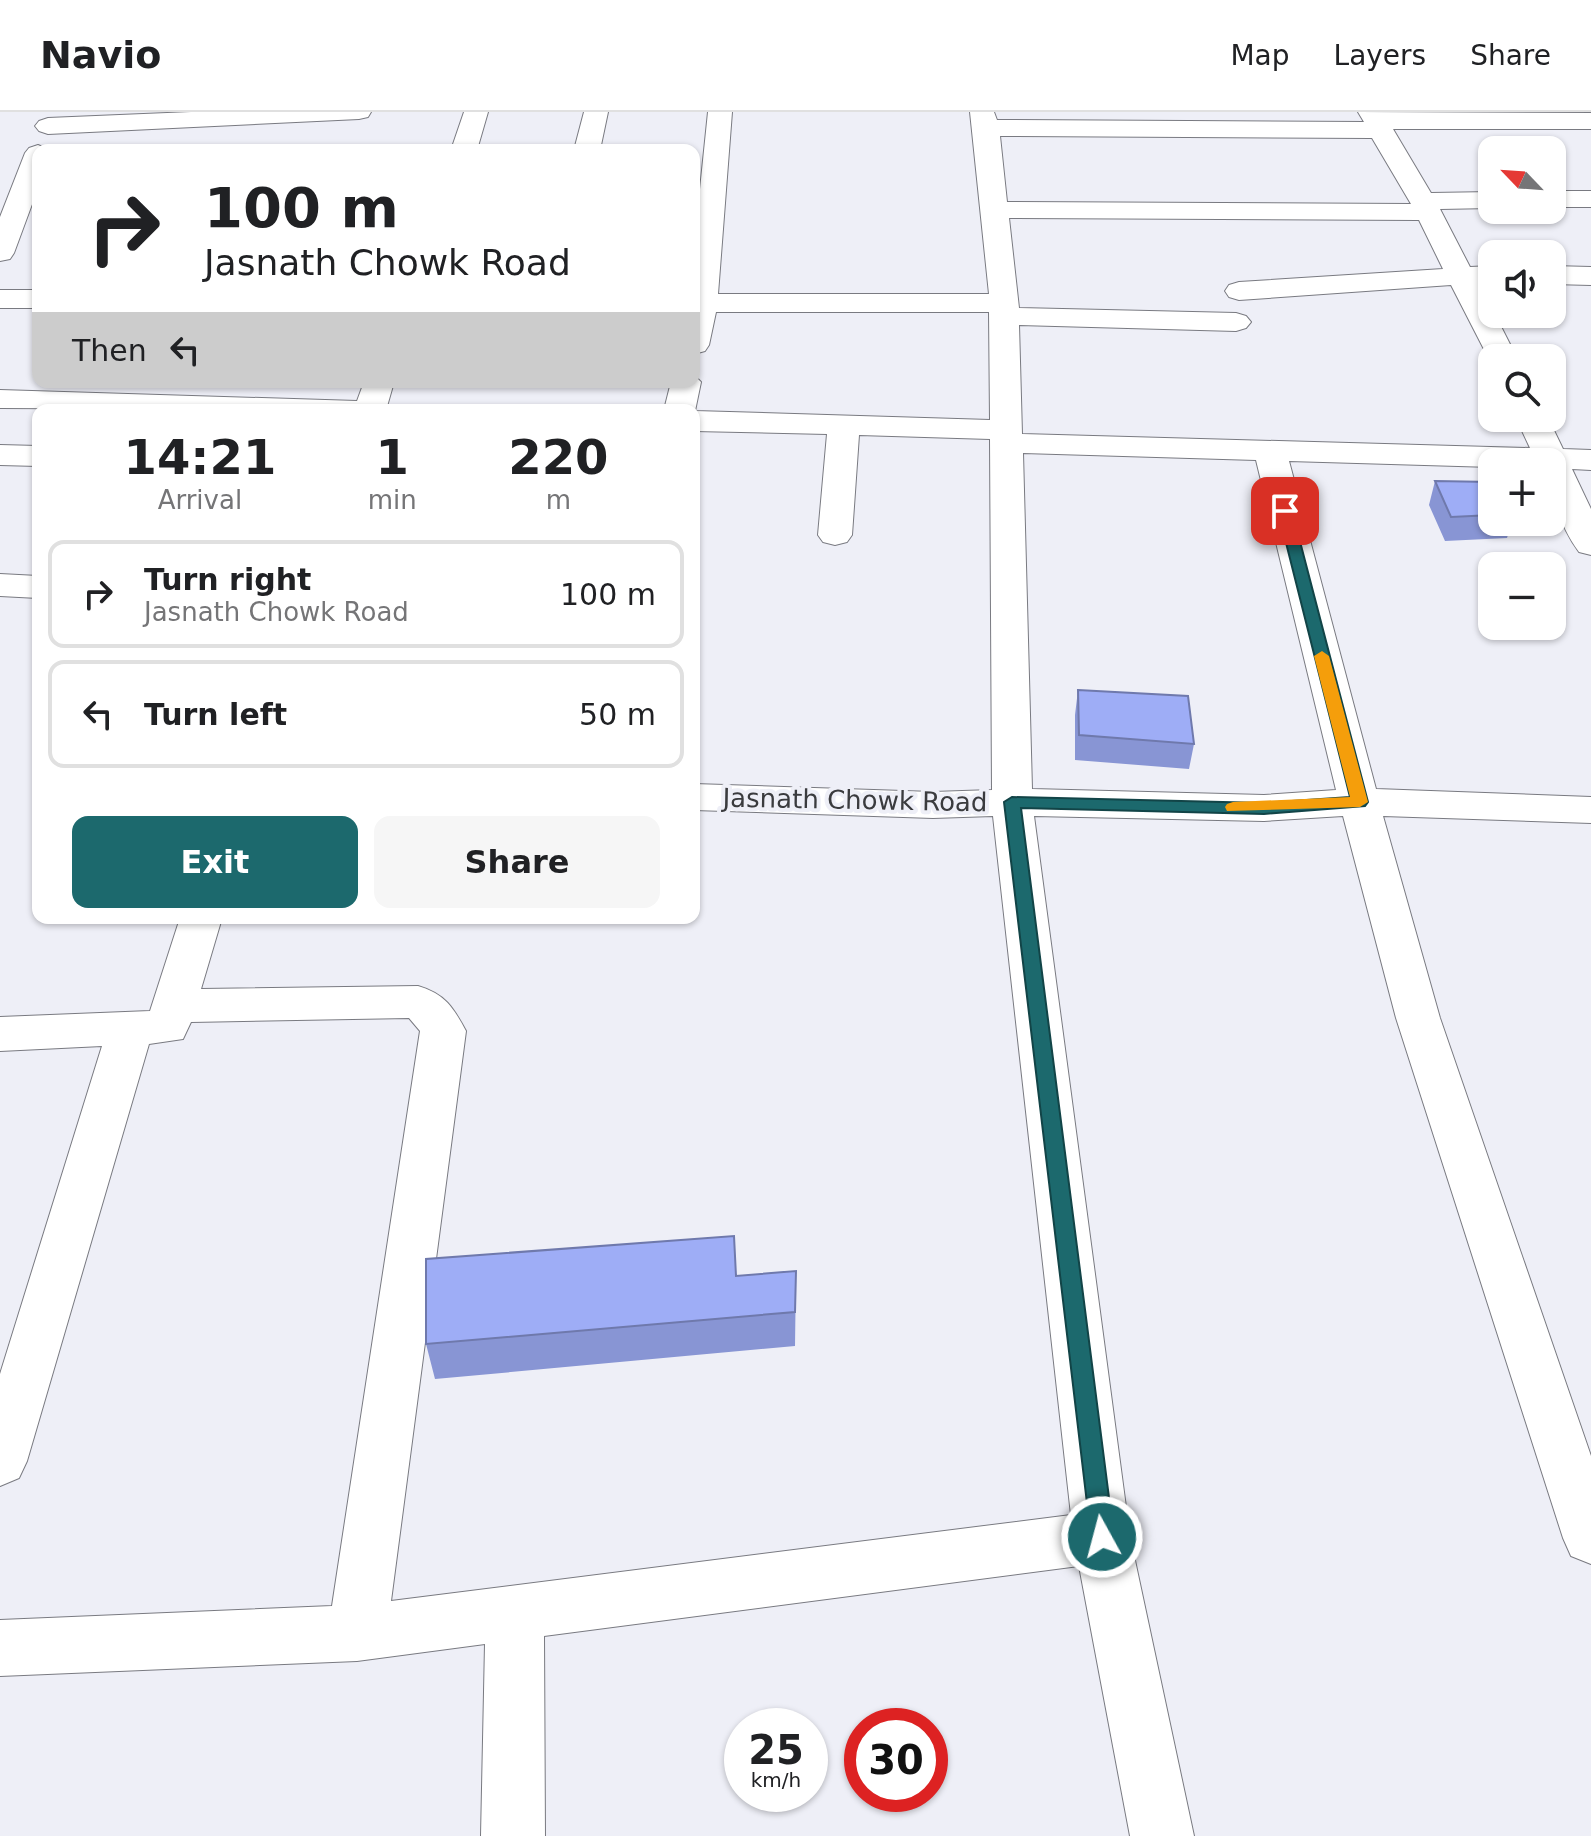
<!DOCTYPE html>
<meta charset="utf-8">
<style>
body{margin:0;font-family:"DejaVu Sans",sans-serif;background:#f6f6f6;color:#202124;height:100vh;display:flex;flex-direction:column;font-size:30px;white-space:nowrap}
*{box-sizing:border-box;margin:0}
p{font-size:26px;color:#757577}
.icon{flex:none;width:44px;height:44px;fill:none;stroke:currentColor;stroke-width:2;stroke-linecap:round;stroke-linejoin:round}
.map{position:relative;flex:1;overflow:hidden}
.details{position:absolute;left:32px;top:292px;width:668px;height:520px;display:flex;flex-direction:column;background:#fff;border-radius:16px;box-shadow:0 2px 6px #0004}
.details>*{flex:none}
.hud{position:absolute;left:32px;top:32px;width:668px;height:244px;border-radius:16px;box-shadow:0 2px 6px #0004;background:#fff;color:#202124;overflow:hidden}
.needle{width:52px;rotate:295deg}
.buttons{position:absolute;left:1478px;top:24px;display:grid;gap:16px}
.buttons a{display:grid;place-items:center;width:88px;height:88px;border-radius:16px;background:#fff;box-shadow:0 2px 6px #0004;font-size:40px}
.speed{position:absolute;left:724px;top:1596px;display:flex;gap:16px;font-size:40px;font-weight:700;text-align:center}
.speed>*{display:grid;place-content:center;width:104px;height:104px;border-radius:50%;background:#fff;box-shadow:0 2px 6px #0004;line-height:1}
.speed small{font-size:20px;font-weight:400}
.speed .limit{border:12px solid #d22;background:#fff;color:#111}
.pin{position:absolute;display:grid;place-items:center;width:68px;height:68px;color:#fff;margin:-34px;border-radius:16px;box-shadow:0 4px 12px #0006}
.me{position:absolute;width:88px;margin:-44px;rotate:353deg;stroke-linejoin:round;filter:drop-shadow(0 0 6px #0008)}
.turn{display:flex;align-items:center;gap:28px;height:168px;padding:0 40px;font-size:36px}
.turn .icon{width:104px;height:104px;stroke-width:2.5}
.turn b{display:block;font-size:56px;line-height:68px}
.then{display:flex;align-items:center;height:76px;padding:0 40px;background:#0003;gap:16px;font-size:30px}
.eta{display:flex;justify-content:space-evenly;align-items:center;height:136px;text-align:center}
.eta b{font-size:48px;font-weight:800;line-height:56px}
.button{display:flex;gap:16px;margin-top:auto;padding:16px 40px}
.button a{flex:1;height:92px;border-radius:16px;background:#1c696d;color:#fff;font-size:32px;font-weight:800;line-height:92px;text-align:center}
.button a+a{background:#f6f6f6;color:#202124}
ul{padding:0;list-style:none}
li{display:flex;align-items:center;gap:24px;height:108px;margin:0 16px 12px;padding:0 24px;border:4px solid #e0e0e0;border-radius:16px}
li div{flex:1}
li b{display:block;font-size:30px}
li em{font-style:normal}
header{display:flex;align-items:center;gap:48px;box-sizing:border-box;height:112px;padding:0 40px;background:#fff;border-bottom:2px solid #e0e0e0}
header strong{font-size:38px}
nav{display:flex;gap:44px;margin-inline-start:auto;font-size:28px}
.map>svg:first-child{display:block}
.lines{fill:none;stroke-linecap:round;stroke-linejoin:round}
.street-casing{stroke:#797a81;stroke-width:2}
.street{fill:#fff;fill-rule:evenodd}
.wall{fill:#8895d4}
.building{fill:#9eadf6;stroke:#6f79ac;stroke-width:2}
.route{fill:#1c696d;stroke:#124447;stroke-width:2}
.slow{fill:#f59e0b}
.labels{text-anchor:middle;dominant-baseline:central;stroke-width:8;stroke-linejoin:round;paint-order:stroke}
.street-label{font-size:26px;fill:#3a3b3e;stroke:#eeeff7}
</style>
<header>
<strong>Navio</strong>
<nav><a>Map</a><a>Layers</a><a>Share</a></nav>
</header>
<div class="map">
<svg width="1591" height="1724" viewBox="0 0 1591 1724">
<rect width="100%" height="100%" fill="#eeeff7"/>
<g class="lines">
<defs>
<path id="street" d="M191 0H371L368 5 359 7 48 22 39 19 35 14 39 9 48 6Z
M464 0H488L477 38H451Z
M584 0H608L600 38H574Z
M708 0H732L718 182H989L970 0H994L997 8 1364 10 1358 0 1591 1V17H1393L1431 81 1492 80V96L1440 97 1470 155 1492 154V170L1479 171 1517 246H1492V253L1451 173 1239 188 1229 185 1225 179 1229 173 1239 170 1443 157 1419 108 1009 106 1019 196 1236 201 1246 204 1251 210 1246 216 1236 219 1019 213 1022 322 1530 336 1516 306H1548L1563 337 1591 338V358L1572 357 1591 397V443L1579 440C1558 411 1552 385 1552 350H1492V355L1289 349 1376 677 1591 685V711L1383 704 1440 906 1591 1344V1452L1571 1444 1563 1426 1396 906 1343 704 1264 709 1034 704 1130 1425 1194 1724H1130L1079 1454 544 1524 545 1724H481L485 1532 357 1549 0 1564V1508L332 1494 420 919 409 906 191 910 183 927 149 932 27 1349 19 1366 0 1374V1262L102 934 0 939V905L150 899 180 806H222L201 877 418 874C445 882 453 895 466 919L391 1489 1071 1403 993 704 933 706 694 698V672L933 680 992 678 990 327 859 323 852 423 847 430 835 433 823 430 818 423 827 322 694 319V298H664L671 270H694V263L701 270 695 299 990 308 989 200H716L709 233 705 239 694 242V135ZM1000 24 1372 26 1411 92 1007 90ZM1023 341 1256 348 1336 678 1264 683 1032 677Z
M38 33 49 38H38V76L14 141 10 147 0 149V105L25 41 29 36Z
M1552 79H1591V95H1552Z
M1552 154 1591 155V173L1552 172Z
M0 178H38V196H0Z
M364 270H394L386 298 0 296V278L357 289Z
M0 333 38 334V354L0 353Z
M0 462 38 464V486L0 484Z"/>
</defs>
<use href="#street" class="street-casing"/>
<use href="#street" class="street"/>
</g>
<path class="wall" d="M1435 369 1492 370V410H1512L1507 426 1445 429 1429 393Z
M1078 578 1194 632 1189 657 1075 648V603Z
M796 1159 795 1234 435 1267 426 1232 736 1164Z"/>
<path class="building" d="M1435 369 1492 370V403L1451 405Z
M1078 578 1188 584 1194 632 1079 623Z
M734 1124 736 1164 796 1159 795 1200 426 1232V1147Z"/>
<path class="route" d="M1285 395 1292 399 1368 690 1365 694 1264 702 1021 696 1114 1425 1111 1433 1102 1436 1094 1433 1091 1425 1004 690 1012 685 1264 691 1350 685 1278 399Z"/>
<path class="slow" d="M1322 539 1329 544 1368 690 1360 695 1227 699 1225 695 1227 692 1233 690 1350 685 1314 544Z"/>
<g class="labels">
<g class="street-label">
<text transform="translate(855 688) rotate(1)">Jasnath Chowk Road</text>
</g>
</g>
</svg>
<div class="buttons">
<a><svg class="needle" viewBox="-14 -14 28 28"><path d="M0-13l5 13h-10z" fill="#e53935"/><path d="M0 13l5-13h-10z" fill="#757577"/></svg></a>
<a><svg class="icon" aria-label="sound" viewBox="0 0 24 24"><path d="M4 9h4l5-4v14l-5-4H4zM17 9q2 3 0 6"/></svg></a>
<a><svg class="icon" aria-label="search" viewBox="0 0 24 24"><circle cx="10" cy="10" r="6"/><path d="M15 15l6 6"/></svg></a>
<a>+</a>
<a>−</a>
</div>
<div class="speed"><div>25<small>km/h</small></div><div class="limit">30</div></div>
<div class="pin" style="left:1285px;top:399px;background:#d93025"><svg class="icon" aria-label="arrive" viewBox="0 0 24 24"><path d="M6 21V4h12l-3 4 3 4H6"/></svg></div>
<svg class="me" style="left:1102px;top:1425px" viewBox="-20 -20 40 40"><circle r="17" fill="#1c696d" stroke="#fff" stroke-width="3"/><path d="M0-11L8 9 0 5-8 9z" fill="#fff"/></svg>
<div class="hud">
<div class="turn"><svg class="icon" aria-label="right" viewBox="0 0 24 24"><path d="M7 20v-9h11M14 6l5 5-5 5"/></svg><div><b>100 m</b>Jasnath Chowk Road</div></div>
<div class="then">Then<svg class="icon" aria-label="left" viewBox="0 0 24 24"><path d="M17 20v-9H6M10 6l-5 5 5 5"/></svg></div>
</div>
<section class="details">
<div class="eta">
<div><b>14:21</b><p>Arrival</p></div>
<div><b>1</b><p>min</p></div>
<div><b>220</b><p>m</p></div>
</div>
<ul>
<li><svg class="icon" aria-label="right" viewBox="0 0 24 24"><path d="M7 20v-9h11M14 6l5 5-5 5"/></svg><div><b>Turn right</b><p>Jasnath Chowk Road</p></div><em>100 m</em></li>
<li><svg class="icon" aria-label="left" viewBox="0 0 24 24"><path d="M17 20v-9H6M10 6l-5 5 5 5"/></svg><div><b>Turn left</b></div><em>50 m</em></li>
</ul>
<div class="button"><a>Exit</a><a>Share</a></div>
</section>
</div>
